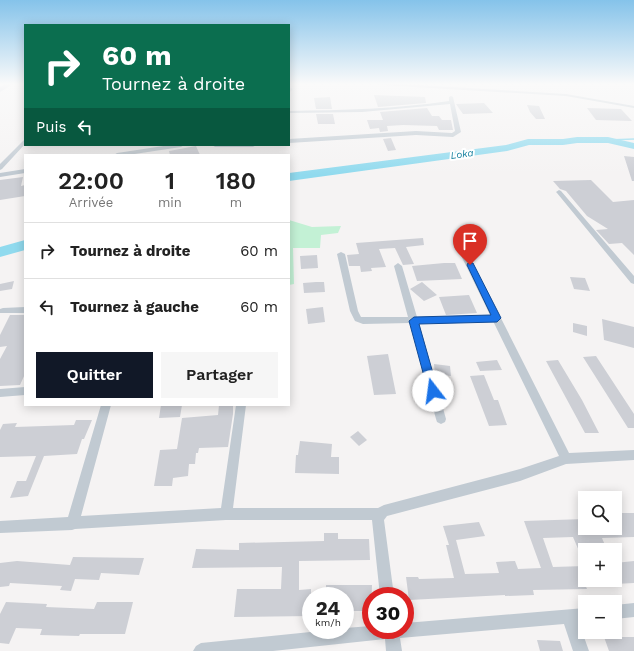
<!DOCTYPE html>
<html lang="fr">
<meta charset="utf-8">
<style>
body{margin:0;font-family:"Work Sans",sans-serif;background:#f6f6f6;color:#222;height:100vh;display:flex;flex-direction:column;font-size:15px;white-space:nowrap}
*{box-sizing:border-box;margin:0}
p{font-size:13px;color:#767676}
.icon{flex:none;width:22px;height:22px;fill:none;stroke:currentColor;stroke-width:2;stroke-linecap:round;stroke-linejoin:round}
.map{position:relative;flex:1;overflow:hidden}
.details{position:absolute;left:24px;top:154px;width:266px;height:252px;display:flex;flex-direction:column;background:#fff;border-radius:0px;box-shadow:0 2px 10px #0003}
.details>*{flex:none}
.top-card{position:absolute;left:24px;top:24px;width:266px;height:122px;border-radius:0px;box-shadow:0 2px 10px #0003;background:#0b6e4f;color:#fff;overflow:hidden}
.buttons{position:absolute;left:578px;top:491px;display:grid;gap:8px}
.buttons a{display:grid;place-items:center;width:44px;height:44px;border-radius:0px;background:#fff;box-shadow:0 2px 10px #0003;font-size:20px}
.speed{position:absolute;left:302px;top:587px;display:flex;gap:8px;font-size:20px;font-weight:700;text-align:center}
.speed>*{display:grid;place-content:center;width:52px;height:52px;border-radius:50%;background:#fff;box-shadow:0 2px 10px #0003;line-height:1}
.speed small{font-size:10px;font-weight:400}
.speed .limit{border:6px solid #d22;background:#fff;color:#111}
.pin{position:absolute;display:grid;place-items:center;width:34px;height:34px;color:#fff;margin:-41px -17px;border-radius:50% 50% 50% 0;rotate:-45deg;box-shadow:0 0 4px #0007}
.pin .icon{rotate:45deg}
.me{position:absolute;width:44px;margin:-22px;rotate:345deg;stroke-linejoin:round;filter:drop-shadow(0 0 3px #0008)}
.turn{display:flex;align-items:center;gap:14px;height:84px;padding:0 12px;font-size:18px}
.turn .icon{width:52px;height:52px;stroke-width:2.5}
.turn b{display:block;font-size:28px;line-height:34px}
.then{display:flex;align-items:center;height:38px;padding:0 12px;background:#0003;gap:8px;font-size:15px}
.eta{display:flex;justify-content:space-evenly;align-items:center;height:68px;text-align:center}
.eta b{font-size:24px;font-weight:600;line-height:28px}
.primary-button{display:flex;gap:8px;margin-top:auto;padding:8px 12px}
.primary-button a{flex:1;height:46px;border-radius:0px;background:#111827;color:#fff;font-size:16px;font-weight:600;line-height:46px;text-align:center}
.primary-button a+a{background:#f6f6f6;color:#222}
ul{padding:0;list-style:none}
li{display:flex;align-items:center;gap:12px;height:56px;padding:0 12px;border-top:1px solid #e0e0e0}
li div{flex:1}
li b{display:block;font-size:15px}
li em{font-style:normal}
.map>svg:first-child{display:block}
.green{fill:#c3f1d5}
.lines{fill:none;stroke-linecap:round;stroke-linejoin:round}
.stream{stroke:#90daee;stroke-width:1.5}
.river{fill:#90daee;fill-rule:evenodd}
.building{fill:#cdcfd5}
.street{fill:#c1cad2;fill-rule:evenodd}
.secondary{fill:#c1cbd6;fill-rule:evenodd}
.route{fill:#1a73e8;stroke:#114b97}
.labels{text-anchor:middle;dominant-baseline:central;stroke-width:4;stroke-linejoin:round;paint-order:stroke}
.far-water-label{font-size:10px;font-style:italic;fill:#0c7c9b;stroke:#fff}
</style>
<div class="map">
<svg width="634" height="651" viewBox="0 0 634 651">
<rect width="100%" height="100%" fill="#f5f3f3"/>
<path class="green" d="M289 220 312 227 341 226 338 233 321 235 320 248H293L294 284 289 285Z"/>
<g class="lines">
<path class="stream" d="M608 140 634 139"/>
<path class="river" d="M577 137H608L634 143V149L608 143H577L563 145H529L507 151 289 181V173L506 145 528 139H563Z
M25 240V250L0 257V247Z"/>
</g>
<path class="building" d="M374 95 425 97 426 103 378 107Z
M330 97 332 109H316L314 98Z
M484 103 493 113 463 114 456 104Z
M527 105 539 106 545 119H536L530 112Z
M427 108 432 116H439L442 120H451L453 130H439L437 126 403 125 387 126 388 131 380 132 379 128 370 129 367 120H383L380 112Z
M587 108 621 109 632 121 596 120Z
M316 114H333L335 124H318Z
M391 138 396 150 388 151 383 139Z
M196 146 200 155H170L169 151Z
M624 156 634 157V181H632Z
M23 177 21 186 25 185V196L0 200V180Z
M591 180 613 202 634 200V255L622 243 609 244 596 230 608 229 587 216 566 191 560 189 553 181Z
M423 238 424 245 406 247 414 264 403 265 395 248 379 249 386 267 371 268 372 271 361 272 360 266H349L347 255 359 254 356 243Z
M317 255 318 268 301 269 300 256Z
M444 263H455L462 279 417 281 412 266Z
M570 277 585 278 590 291 574 289Z
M14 281 12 289 0 291V284Z
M316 282H324L325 292 304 293 303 283Z
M422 282 437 295 424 301 410 289Z
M469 295 477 313 446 315 439 297Z
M323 307 325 322 308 324 306 309Z
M10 315H25V374L20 385 0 386V359L7 346 0 347V335Z
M602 319 634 327V348L604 340Z
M573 323 587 326V336L573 332Z
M388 354 396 394 374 395 367 356Z
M596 356 634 414V428H628L583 357Z
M497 360 502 370 480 371 476 362Z
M558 360 582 400 599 433H585L546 361Z
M434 364 450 366 451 376 435 374Z
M484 375 494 400H498L507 425 489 426 470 376Z
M161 405H182L180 417 159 418Z
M219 405H233V414L228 447 199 448 198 453H196L195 464H189L188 476 173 478 172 486H154L160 450 177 449 182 418 218 415Z
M76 420H92L84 439H82L77 454 44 456 28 496 10 498 17 481H26L36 456 0 457V430L3 424 17 423 15 427 74 425Z
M358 431 367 440 359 446 350 437Z
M300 441 332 444 331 457H339V474L295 473 296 455H298Z
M615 513H634V537L602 538 607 550H585V565L573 537 543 538 553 567 585 566V584L587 589 533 590 534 595 505 596V595L409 600 406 577H418L419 579 454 578 446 545H449L443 526 479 522 485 536 456 540 465 574 499 573 496 562 515 561 518 569 541 568 524 521 585 519V528H615Z
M324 533H338V539H369L370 560 299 561V590L311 589V616L234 617 237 589H281L282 567 192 568 196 549 239 550V543L324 541Z
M73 557 144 558 139 575 101 573 99 580 75 579 71 591 60 590 62 586 10 583 9 586 0 587V563L17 561 70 565Z
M634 561V583L615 584V563Z
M326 585H372L371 611H345V596H326Z
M6 602 47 604 46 607 94 609 97 602H133L125 634H80L79 636 40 635 42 629 16 628 9 644 0 643V614Z
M604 637H634V651H609Z
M537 640 560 641 563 651H540Z"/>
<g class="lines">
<path class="street" d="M379 84H403L566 94 634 106V108L566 96 381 85Z
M289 87 293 89 289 93Z
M451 96 453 97 461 132 453 137 416 135 289 143V139L416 131 452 133 455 131 450 104 362 112 289 113V111C343 110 396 109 449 101V97Z
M25 139V144L2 169 0 170V164Z
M170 145H184L181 147 128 155H114L117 153Z
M212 145H256L253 147H215Z
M25 169V173L0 177V173Z
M559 190 561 191 634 276V284L631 283 557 193 556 192Z
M454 237H457L461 239 569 453 634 450V460L566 464 520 481 387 516 384 520 394 596H380L372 520H226L75 529 72 530 0 533V521L68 517 101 405H111L81 516 221 508 236 405H246L233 508H378L384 505 520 469 559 456 493 321 419 323 446 419 445 422 441 424 437 422 436 419 410 323 363 324 355 321 350 311 337 254 341 252 345 254 358 311 361 317H408L394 266 398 263 402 266 417 317 490 315 453 239Z
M25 307V313H0V309L3 308Z
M25 387V395L0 397V389Z
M634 603V617L615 619V605Z
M585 608V622L579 623 589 651H573L564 624 400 638 402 651H386L385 639 273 651H193L196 646 201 643 330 630H345V628L371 626V630H405V623Z"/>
<path class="secondary" d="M5 84H13L0 92V87Z"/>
</g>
<linearGradient id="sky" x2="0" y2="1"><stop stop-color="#85c3ea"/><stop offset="0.48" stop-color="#fafafa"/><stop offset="1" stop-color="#fafafa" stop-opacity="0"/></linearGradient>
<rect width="634" height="175" fill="url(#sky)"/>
<path class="route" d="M468 263H473L474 265 501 318 497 322 419 324 438 391 433 395 428 391 409 321 414 317 491 315 467 265Z"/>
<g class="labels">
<g class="far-water-label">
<text transform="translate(462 154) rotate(-8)">Loka</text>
</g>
</g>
</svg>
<div class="buttons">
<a><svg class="icon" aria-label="search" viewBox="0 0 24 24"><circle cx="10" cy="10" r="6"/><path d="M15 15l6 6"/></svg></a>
<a>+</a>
<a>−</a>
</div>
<div class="speed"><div>24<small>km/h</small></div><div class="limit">30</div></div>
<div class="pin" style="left:470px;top:265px;background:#d93025"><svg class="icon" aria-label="arrive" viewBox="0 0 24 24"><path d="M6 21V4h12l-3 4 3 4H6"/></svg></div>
<svg class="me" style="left:433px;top:391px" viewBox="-20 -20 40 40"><circle r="19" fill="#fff"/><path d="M0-13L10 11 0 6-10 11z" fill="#1a73e8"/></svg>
<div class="top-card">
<div class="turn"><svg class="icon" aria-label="right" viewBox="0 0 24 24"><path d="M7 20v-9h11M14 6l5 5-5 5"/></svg><div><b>60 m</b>Tournez à droite</div></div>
<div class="then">Puis<svg class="icon" aria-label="left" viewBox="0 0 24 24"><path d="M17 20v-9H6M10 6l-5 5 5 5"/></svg></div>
</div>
<section class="details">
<div class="eta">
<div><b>22:00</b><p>Arrivée</p></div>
<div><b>1</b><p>min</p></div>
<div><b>180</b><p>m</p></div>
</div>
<ul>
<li><svg class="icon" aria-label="right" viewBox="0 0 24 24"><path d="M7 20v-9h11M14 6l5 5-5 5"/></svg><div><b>Tournez à droite</b></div><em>60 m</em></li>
<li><svg class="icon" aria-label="left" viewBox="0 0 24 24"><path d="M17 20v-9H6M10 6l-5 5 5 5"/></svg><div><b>Tournez à gauche</b></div><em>60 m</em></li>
</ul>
<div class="primary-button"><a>Quitter</a><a>Partager</a></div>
</section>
</div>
